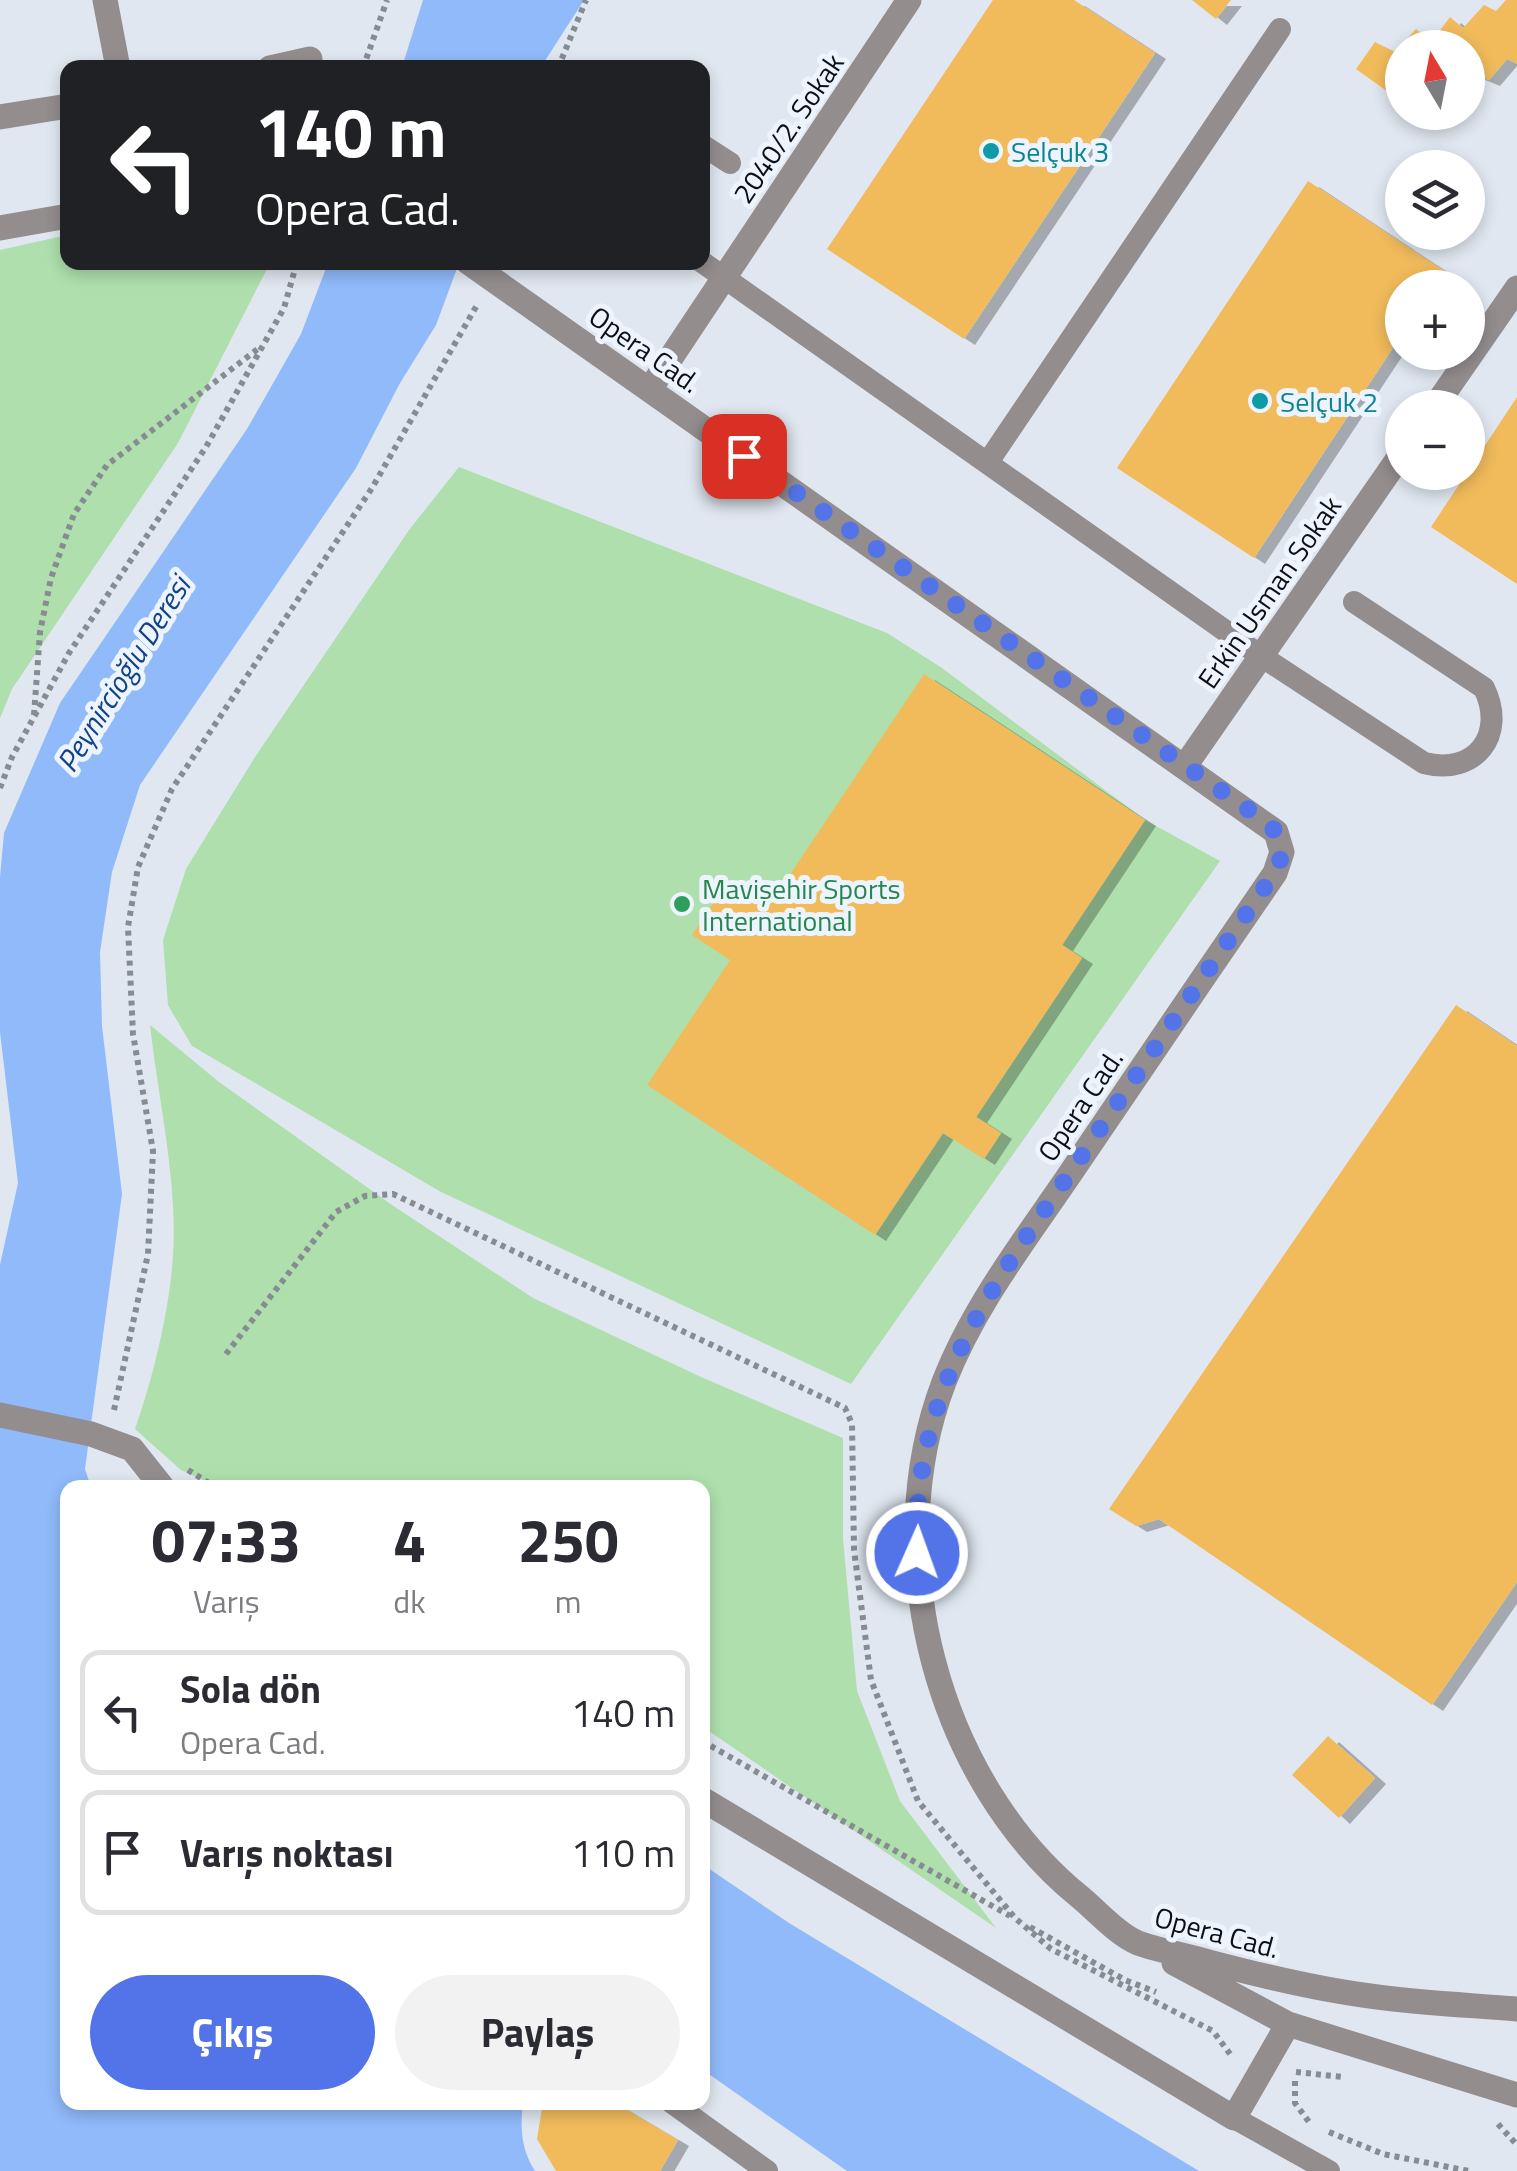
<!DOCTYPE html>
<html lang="tr">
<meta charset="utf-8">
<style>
body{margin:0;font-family:"Titillium Web",sans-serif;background:#f2f2f3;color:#2b2b33;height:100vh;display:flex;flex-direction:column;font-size:38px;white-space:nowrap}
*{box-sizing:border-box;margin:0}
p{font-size:32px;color:#7c7c81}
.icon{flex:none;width:55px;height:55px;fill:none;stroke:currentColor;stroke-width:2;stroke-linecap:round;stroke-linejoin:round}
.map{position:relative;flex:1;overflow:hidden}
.details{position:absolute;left:60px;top:1480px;width:650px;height:630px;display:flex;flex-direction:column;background:#fff;border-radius:20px;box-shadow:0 5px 15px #0003}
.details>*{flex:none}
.guide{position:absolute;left:60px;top:60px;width:650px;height:210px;border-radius:20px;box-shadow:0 5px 15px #0003;background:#202124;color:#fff;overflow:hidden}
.needle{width:65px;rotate:350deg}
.tools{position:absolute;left:1385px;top:30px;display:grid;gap:20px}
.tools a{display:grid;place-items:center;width:100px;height:100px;border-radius:50%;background:#fff;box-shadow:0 5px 15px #0003;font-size:50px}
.pin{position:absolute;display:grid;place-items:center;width:85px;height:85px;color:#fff;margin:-42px;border-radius:20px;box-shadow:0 5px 15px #0006}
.me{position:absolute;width:110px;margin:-55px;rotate:2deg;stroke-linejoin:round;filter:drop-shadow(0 0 8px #0008)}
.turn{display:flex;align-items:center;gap:35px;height:210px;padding:0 30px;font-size:45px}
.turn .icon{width:130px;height:130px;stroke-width:2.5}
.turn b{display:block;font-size:70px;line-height:85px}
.eta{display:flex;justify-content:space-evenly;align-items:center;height:170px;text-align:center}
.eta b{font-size:60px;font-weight:700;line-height:70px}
.cta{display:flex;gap:20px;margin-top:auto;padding:20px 30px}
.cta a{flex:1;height:115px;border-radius:60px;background:#5274e8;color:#fff;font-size:40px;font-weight:700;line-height:115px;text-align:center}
.cta a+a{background:#f2f2f3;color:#2b2b33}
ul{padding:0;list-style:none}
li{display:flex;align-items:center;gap:30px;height:125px;margin:0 20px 15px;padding:0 10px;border:5px solid #e1e1e2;border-radius:20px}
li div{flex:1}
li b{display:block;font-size:38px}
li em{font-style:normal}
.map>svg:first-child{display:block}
.green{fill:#aedfac}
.water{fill:#90bafa}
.building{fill:#f1bb5c;filter:url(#shadow)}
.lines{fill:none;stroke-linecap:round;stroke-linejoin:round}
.path{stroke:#878b92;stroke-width:6;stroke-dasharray:5 5;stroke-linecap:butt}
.lane{stroke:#938d8e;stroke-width:22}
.street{stroke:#938d8e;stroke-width:25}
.route{stroke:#5274e8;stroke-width:18;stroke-dasharray:0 32.4}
.culture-dot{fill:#0f9aa8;stroke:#edf4fe;stroke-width:4}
.leisure-dot{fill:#2e9e5b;stroke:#edf4fe;stroke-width:4}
.labels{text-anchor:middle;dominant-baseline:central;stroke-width:10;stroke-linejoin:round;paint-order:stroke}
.street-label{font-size:28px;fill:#0d0f12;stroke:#edf4fe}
.culture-label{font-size:28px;fill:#0d838f;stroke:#edf4fe;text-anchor:start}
.leisure-label{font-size:28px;fill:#27864d;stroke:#edf4fe;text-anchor:start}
.water-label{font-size:30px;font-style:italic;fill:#124287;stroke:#edf4fe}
</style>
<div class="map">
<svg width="1517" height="2171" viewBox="0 0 1517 2171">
<defs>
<filter id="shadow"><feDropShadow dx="11" dy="6" stdDeviation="0" flood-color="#0004"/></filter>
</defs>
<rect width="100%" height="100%" fill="#e0e7f0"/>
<path class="green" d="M67 235 68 262 270 263 178 443 12 689 0 718V250Z
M459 467 887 633 942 668 1145 820 1220 861 851 1384 441 1192 192 1046 168 1005 163 940 186 869 255 757 409 530Z
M150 1025 219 1082 392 1205 533 1298 701 1377 843 1438V1539L857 1691 900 1801 996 1928 703 1727 702 1488 219 1487 181 1470 135 1429C153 1379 170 1308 173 1255 178 1183 158 1097 150 1025Z"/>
<path class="water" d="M423 0H584L541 67H402Z
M328 263H459L436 325 400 383 356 468 140 785 112 872 100 952 102 1026 122 1194 85 1469 91 1487 68 1488V2102L523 2103C520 2128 521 2149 535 2171H0V1265L18 1183 0 1032V877L4 833 60 703 247 429 301 334Z
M702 1864 789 1923 1199 2171H847L703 2070Z"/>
<path class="building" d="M993 0H1074L1155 53 964 339 827 249Z
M1192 0H1231L1216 19Z
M1506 0H1517V64L1507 59 1489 80 1472 73 1468 77V48H1402V102L1356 69 1375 42 1395 52 1416 29 1432 41 1450 17 1463 28 1484 5 1496 11Z
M1308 181 1444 271 1434 288H1402V334L1254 558 1117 468Z
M1517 397V584L1431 527Z
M924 674 1145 820 1062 945 1082 958 976 1117 1001 1133 984 1159 943 1133 875 1235 647 1085 730 960 692 935 727 882 767 909Z
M1456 1005 1517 1046V1582L1432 1705 1159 1519 1136 1526 1109 1509Z
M1328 1736 1375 1778 1339 1818 1292 1775Z
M543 2102H614L678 2140 660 2171H556L537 2139Z"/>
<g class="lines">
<path class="path" d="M363 68 387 0
M558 68 586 0
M34 715 40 632 51 578 74 514 107 465 259 348
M0 788 12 757 69 653 206 447 284 308 297 262
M226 1354 336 1212 365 1196 393 1194 845 1408 852 1424 854 1550 871 1680 918 1801 1015 1918 1051 1949 1213 2031 1233 2058
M114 1410 148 1254 153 1151 133 1034 128 927 138 867 172 789 372 488 477 305
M188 1470 217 1488
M702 1741 1010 1916
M1030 1927 1125 1980 1156 1992
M1296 2072 1343 2077
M1295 2081V2103L1309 2122
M1498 2124 1517 2145
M1329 2132 1383 2154 1469 2171"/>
<path class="lane" d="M702 145 730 163
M702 262 1261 656 1424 763C1475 776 1507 735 1484 688L1354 602
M988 462 1280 29
M671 2102 767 2171
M1234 2118 1329 2171"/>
<path class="street" d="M105 0 118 68
M270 68 310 59
M0 117 68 106
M0 228 68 216
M468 262 1276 832 1282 852 1275 873C1207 972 1139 1072 1072 1171 1026 1239 974 1305 944 1382 878 1555 936 1780 1080 1897 1097 1911 1117 1934 1138 1943 1160 1951 1186 1955 1209 1962 1262 1976 1315 1989 1370 1996 1418 2003 1468 2005 1517 2009
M650 389 909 0
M1434 408 1517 288
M1185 766 1402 453
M0 1415 91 1434 132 1449 163 1488
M702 1799 1234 2118 1288 2024
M1174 1963 1288 2024 1517 2095"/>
</g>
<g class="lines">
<path class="route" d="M744 456 1269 824C1283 839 1285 855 1275 872 1215 960 1155 1048 1095 1136 1005 1271 911 1380 917 1553"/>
</g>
<g class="culture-dot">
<circle cx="991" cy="151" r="10"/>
<circle cx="1260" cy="401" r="10"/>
</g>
<circle class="leisure-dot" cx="682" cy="904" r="10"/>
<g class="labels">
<g class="street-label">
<text transform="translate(788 128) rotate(-56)">2040/2. Sokak</text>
<text transform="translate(645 349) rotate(35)">Opera Cad.</text>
<text transform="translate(1269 592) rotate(-55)">Erkin Usman Sokak</text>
<text transform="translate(1080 1105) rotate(-56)">Opera Cad.</text>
<text transform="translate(1217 1932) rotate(15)">Opera Cad.</text>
</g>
<g class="culture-label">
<text x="1011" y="151">Selçuk 3</text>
<text x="1280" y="401">Selçuk 2</text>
</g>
<g class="leisure-label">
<text x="702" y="888">Mavişehir Sports<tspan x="702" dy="32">International</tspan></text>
</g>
<g class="water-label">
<text transform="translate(123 674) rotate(-58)">Peynircioğlu Deresi</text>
</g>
</g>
</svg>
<div class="tools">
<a><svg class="needle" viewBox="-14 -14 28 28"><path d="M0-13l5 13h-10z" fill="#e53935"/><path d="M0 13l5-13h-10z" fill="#7c7c81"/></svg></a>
<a><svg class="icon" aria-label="layers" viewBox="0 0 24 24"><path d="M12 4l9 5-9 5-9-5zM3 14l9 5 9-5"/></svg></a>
<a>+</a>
<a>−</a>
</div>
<div class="pin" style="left:744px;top:456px;background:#d93025"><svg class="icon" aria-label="arrive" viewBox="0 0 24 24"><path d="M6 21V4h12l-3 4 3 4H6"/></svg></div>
<svg class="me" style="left:917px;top:1553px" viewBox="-20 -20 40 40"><circle r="17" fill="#5274e8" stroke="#fff" stroke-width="3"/><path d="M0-11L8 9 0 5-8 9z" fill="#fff"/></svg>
<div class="guide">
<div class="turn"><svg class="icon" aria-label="left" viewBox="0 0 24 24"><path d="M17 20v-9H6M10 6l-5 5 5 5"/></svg><div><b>140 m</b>Opera Cad.</div></div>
</div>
<section class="details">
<div class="eta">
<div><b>07:33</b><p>Varış</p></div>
<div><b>4</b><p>dk</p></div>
<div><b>250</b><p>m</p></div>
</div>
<ul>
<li><svg class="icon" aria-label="left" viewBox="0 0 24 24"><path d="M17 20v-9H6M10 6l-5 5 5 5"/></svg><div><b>Sola dön</b><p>Opera Cad.</p></div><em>140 m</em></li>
<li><svg class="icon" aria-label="arrive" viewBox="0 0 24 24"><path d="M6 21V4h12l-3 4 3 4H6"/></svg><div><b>Varış noktası</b></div><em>110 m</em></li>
</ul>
<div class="cta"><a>Çıkış</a><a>Paylaş</a></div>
</section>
</div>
